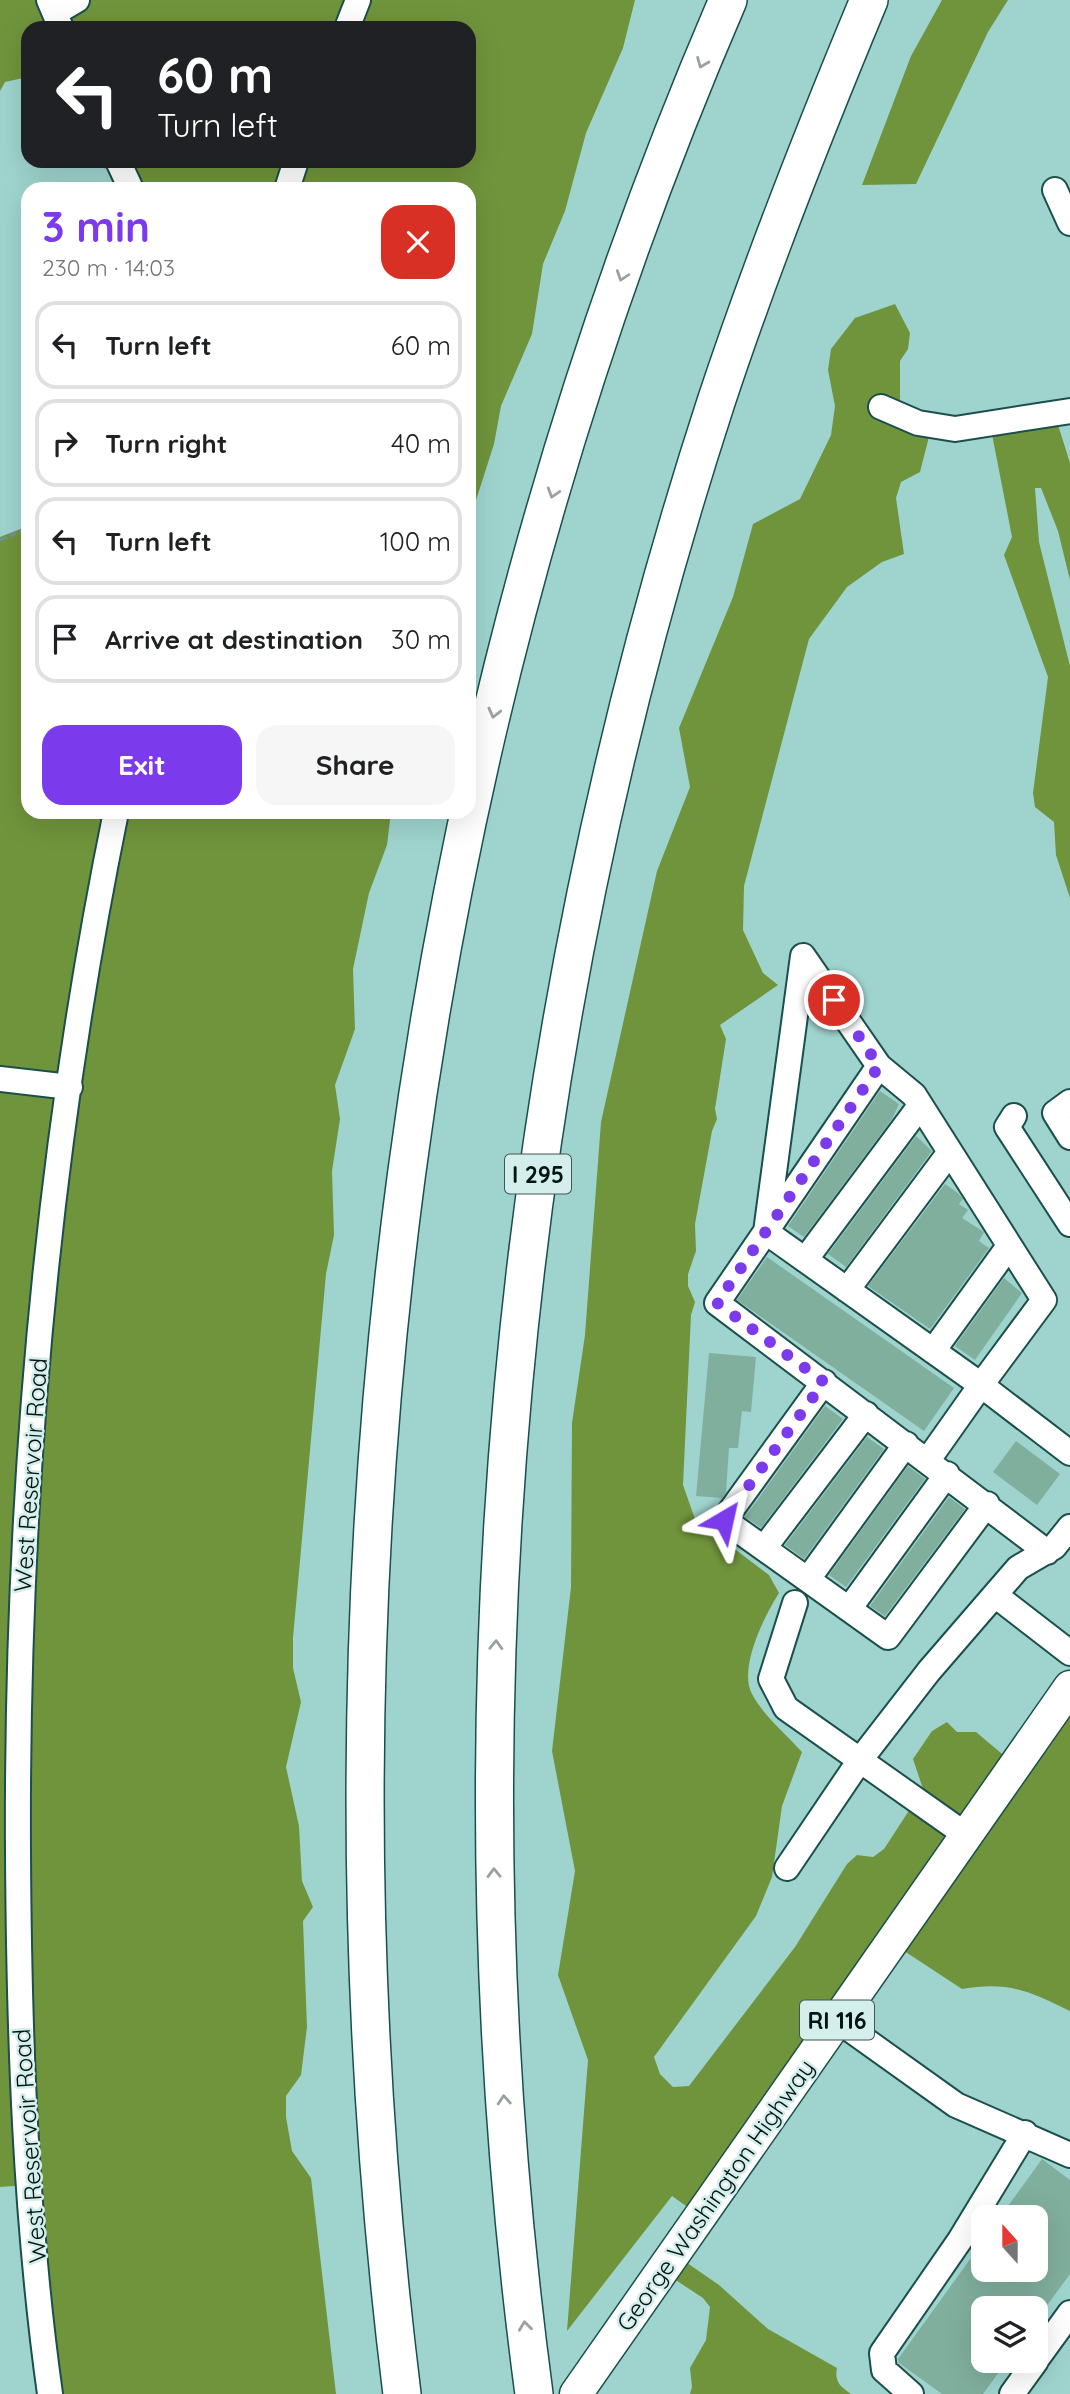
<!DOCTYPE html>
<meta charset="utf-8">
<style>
body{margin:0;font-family:Quicksand,sans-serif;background:#f6f6f6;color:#202124;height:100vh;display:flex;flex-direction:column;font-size:26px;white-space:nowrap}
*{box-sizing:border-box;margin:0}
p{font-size:23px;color:#757577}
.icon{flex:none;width:38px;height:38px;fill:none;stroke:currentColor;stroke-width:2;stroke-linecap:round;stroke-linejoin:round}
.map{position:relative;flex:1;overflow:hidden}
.drawer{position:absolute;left:21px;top:182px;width:455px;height:637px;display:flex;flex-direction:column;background:#fff;border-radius:21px;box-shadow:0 7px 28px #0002}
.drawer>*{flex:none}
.hud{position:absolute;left:21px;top:21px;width:455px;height:147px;border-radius:21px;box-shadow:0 7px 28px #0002;background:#202124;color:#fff;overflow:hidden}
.needle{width:46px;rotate:339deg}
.controls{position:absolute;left:971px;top:2205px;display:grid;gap:14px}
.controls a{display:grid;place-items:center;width:77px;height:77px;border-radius:14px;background:#fff;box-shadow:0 7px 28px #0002;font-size:35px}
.pin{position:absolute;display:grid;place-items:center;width:60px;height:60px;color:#fff;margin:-30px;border:4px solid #fff;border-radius:50%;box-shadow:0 2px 7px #0007}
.me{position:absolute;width:77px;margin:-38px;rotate:36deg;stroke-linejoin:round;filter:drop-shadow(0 0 5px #0008)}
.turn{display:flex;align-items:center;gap:24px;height:147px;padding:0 21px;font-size:32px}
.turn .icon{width:91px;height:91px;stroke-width:2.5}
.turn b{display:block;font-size:49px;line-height:60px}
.round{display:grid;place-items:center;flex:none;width:74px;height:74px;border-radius:21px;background:#f6f6f6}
.overview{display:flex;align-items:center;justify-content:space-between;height:119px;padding:0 21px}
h1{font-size:42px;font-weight:700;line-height:52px;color:#7c3aed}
.button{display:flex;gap:14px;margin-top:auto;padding:14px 21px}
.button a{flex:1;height:80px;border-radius:21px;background:#7c3aed;color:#fff;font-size:28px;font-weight:700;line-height:80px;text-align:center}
.button a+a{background:#f6f6f6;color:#202124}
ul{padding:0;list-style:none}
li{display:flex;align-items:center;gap:21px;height:88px;margin:0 14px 10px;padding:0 7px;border:4px solid #e0e0e0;border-radius:21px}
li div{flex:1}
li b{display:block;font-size:26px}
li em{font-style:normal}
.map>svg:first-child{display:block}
.forest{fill:#70943c}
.building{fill:#81af9d}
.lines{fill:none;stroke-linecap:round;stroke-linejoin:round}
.minor-casing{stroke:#1a4f4b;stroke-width:28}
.major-casing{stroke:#1a4f4b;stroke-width:35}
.highway-casing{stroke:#1a4f4b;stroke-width:40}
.path{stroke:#6c9591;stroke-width:3.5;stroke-dasharray:7 3.5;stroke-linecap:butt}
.minor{stroke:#fff;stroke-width:24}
.major{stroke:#fff;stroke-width:32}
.highway{stroke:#fff;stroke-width:37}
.oneway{stroke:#9aa1a1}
.route{stroke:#7c3aed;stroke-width:12;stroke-dasharray:0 21.6}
.labels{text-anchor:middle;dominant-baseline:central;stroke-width:5;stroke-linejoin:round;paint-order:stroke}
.shield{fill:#d4eeeb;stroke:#415554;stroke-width:2}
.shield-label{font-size:23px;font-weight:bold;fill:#021413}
.street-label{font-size:24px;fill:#021413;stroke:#d4eeeb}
</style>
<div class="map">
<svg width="1070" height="2394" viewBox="0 0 1070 2394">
<rect width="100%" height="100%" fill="#9fd4ce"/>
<path class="forest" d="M0 0H635L623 48 586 133 565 211 543 264 532 334 501 406 494 444 469 522V189H131L123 172 69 161H469V28H28V77L5 82 0 91Z
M942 0H1008L988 32 916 184 862 185 911 56Z
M895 304 910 333 908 349 900 361V414L931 429 920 472 901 482 896 498 904 554 882 562 847 587 809 639 744 886 743 930 763 973 778 985 720 1025 726 1039 715 1109 717 1119 712 1131 695 1224 696 1251 688 1274V1286L695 1302 691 1315 683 1485 695 1519 769 1575 779 1593C765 1615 738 1668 752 1694 763 1715 786 1734 802 1752L782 1806 772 1877 756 1916 654 2057 660 2074 673 2087 689 2086 795 1947 847 1864 857 1855 873 1857 884 1849 923 1789 913 1759 932 1731 947 1722 957 1732H976L1014 1764 1070 1693V2011C1029 1991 1008 1981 962 1989L895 1945 700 2216 672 2196 567 2331 588 2060 558 1975 575 1871 552 1751 571 1587 572 1423 585 1335 601 1122 657 871 690 787 679 728 733 597 753 524 800 499 831 435 835 406 828 370 831 349 855 318Z
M1054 412 1070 463V580L1058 531 1041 488H1035L1039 542 1070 666V898L1056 855 1054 822 1035 807 1033 793 1048 677 1004 555 1012 537 990 424Z
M28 526V812H391L387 845 369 893 353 969 355 1029 335 1085 340 1119 332 1171 334 1235 326 1274 293 1638V1668L301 1702 286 1767 299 1826 302 1881 313 1907 303 1921 307 2027 301 2075 286 2096V2117L292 2151 311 2178 336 2394H49L28 2185 0 2187V537Z
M677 2256 719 2285 768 2329 837 2368C834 2382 841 2387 851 2394H690L692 2387 690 2368 706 2340 710 2307 703 2298 665 2273Z"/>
<path class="building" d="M880 1091 899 1104 892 1119 804 1237 788 1226Z
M916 1136 932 1151 846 1267 828 1254Z
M945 1184 958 1193 963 1199 959 1204 968 1210 962 1218 984 1232 979 1241 989 1248 930 1329 868 1286Z
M767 1257 954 1388 924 1431 737 1300Z
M1004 1278 1022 1293 975 1360 955 1346Z
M709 1353 756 1357 751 1412 742 1411 738 1448H729L726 1492 722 1498 696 1496Z
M825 1406 843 1419 761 1528 745 1517Z
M867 1437 884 1449 804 1559 785 1545Z
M1016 1441 1060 1474 1037 1505 993 1472Z
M908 1466 925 1479 846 1587 829 1575Z
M949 1497 965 1509 885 1616 870 1606Z
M1042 2159 1070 2180V2274L1045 2308H984V2361H1007L983 2394H942L899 2363 898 2359 984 2240V2270H1036V2217H1000Z"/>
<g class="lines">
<defs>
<path id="minor" d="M49 0 61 28
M55 13 77 0
M347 28 358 0
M118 161 131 189
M287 189 296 161
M1055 190 1070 223
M881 407 918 423 955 429 1070 411
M879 1066 914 1095 1044 1300 981 1385 1070 1453
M0 1079 70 1087
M1070 1102 1055 1113 1070 1137
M1014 1116 1007 1127 1070 1224
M805 1260 920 1106
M847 1290 950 1152
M933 1351 1009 1246
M824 1382 724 1520 888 1637 987 1504
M928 1460 981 1385 766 1232 803 956 879 1066 717 1303 1047 1552
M764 1548 866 1414
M808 1579 906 1444
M995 1595 1070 1653
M795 1603 771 1679 786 1708 966 1835
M849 1609 947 1474
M787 1868 860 1760 929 1671 1018 1568 1054 1547 1070 1527
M837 2020 956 2105 1070 2155
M1036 2360 1070 2313
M50 2394C25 2215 19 2033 18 1852 16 1503 46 1154 116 812
M911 2394 884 2370 882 2353 960 2240 1025 2133
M1012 2394 1036 2361"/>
<path id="major" d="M576 2394 1070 1687"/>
<path id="highway" d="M402 2394C302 1587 405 749 728 0
M534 2394C445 1726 507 1043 716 402 761 266 814 132 869 0"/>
</defs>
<use href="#minor" class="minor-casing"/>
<use href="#major" class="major-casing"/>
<use href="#highway" class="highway-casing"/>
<path class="path" d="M0 540 28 528"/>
<use href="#minor" class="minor"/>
<use href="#major" class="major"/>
<use href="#highway" class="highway"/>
</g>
<defs><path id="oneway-chevron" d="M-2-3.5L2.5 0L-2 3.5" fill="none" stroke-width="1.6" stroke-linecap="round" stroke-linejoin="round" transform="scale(1.75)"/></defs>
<g class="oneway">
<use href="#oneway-chevron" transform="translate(702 63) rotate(112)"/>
<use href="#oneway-chevron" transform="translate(622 276) rotate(109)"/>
<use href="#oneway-chevron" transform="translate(553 493) rotate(107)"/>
<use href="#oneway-chevron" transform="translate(494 713) rotate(104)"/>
<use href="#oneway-chevron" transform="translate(496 1645) rotate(-88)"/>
<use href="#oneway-chevron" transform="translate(494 1873) rotate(-91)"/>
<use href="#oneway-chevron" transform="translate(504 2100) rotate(-94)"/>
<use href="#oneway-chevron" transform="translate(525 2326) rotate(-97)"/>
</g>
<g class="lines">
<path class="route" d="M724 1520 824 1382 717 1303 879 1066 834 1000"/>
</g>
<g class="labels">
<g class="shield">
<rect x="505" y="1154.5" width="66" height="39" rx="5"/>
<rect x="800" y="2000.5" width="74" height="39" rx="5"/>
</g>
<g class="shield-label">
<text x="538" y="1174">I 295</text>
<text x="837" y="2020">RI 116</text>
</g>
<g class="street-label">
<text transform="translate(30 1475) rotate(-86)">West Reservoir Road</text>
<text transform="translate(29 2146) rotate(-94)">West Reservoir Road</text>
<text transform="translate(715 2195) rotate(-55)">George Washington Highway</text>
</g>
</g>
</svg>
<div class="controls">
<a><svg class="needle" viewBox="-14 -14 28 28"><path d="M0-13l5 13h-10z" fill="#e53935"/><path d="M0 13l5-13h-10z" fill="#757577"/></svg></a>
<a><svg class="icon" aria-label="layers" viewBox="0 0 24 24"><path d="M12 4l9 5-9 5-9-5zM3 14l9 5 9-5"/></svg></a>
</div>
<div class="pin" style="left:834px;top:1000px;background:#d93025"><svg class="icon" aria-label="arrive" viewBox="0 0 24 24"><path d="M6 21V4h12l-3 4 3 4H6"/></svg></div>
<svg class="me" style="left:724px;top:1520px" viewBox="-20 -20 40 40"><path d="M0-17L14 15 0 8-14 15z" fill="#7c3aed" stroke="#fff" stroke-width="4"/></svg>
<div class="hud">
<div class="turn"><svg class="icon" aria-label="left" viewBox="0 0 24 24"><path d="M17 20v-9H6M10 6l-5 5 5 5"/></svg><div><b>60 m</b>Turn left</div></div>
</div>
<section class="drawer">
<div class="overview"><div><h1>3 min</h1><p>230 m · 14:03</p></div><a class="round" style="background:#d93025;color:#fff"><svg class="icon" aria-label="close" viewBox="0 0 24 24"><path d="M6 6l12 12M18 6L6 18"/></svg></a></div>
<ul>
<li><svg class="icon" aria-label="left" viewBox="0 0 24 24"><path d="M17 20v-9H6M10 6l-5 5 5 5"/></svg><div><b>Turn left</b></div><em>60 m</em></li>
<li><svg class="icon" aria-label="right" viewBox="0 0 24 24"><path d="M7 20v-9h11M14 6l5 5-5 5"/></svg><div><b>Turn right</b></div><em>40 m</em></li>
<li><svg class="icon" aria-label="left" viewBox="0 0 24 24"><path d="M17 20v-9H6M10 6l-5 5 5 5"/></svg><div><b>Turn left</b></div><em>100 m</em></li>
<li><svg class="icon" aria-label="arrive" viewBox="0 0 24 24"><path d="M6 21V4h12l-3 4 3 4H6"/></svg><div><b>Arrive at destination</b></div><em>30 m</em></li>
</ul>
<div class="button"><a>Exit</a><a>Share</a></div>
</section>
</div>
